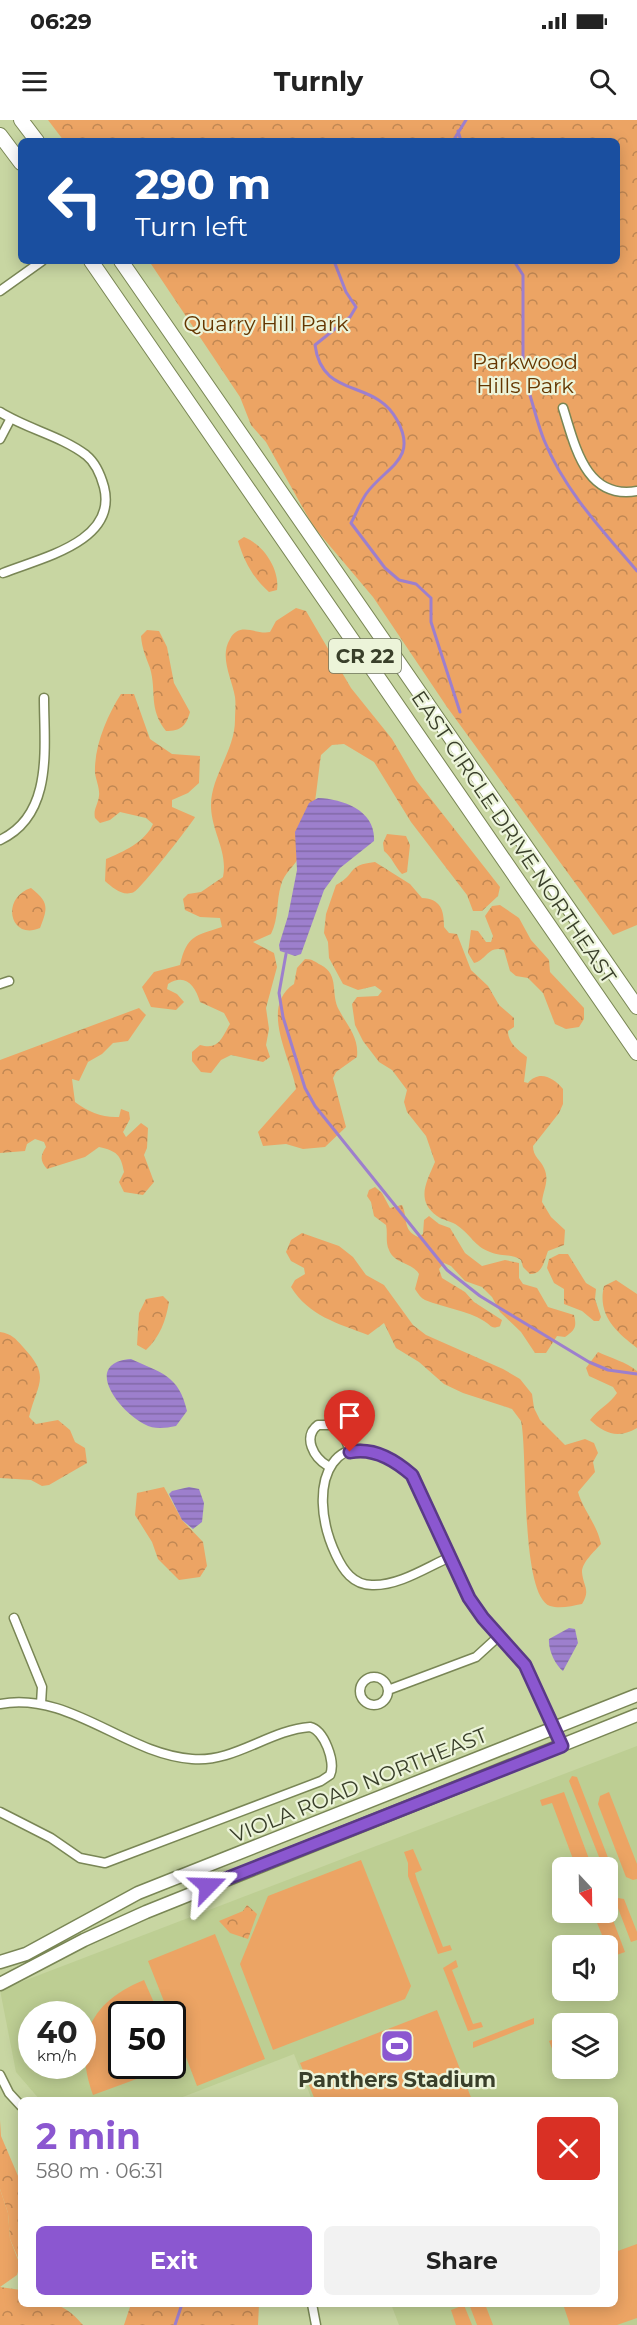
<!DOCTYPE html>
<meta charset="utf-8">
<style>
body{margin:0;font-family:Montserrat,sans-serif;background:#f2f2f2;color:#222;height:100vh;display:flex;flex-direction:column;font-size:22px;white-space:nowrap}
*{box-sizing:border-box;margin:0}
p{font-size:20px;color:#767676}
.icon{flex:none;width:33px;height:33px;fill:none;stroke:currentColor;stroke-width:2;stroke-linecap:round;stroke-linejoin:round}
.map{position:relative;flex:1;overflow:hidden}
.details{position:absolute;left:18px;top:1977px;width:600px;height:210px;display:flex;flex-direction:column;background:#fff;border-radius:9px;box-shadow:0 3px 15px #0003}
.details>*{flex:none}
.top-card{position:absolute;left:18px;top:18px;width:602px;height:126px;border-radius:9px;box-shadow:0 3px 15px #0003;background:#1a4fa0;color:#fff;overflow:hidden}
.needle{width:39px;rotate:158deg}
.tools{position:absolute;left:552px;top:1737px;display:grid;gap:12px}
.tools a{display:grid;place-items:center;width:66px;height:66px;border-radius:9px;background:#fff;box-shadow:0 3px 15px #0003;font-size:30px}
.speed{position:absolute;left:18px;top:1881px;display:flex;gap:12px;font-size:30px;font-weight:700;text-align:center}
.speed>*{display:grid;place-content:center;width:78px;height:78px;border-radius:50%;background:#fff;box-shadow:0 3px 15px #0003;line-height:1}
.speed small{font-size:15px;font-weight:400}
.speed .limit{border:3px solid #111;border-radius:9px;background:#fff;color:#111}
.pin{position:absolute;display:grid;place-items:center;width:51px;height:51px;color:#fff;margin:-62px -26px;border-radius:50% 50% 50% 0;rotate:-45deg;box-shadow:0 0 6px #0007}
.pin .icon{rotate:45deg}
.me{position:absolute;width:66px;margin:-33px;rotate:68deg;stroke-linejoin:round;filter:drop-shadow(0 0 4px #0008)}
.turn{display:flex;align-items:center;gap:21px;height:126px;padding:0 18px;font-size:27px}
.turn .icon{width:78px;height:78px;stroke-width:2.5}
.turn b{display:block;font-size:42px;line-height:51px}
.round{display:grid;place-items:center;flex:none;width:63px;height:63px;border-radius:9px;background:#f2f2f2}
.overview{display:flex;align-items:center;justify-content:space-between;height:102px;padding:0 18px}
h1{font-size:36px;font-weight:700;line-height:45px;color:#8b57d0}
.primary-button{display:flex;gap:12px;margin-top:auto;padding:12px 18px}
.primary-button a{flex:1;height:69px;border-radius:9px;background:#8b57d0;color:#fff;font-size:24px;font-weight:700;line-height:69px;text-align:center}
.primary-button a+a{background:#f2f2f2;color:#222}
.status{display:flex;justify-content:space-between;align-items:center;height:42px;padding:0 30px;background:#fff;direction:ltr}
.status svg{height:16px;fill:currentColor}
header{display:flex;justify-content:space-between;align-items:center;height:78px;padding:0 18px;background:#fff;font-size:27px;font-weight:700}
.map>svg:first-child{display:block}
.built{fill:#bdce93;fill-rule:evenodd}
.grass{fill:#eca464}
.forest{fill:url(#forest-crowns)}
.water{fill:url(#water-rules)}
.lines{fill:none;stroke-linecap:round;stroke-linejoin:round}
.stream{stroke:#9d7fcd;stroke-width:3}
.minor-casing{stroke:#798655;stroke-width:11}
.secondary-casing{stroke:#798655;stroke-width:15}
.primary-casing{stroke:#798655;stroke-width:16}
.minor{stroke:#fff;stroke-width:8}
.secondary{stroke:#fff;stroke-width:12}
.primary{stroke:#fff;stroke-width:14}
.route-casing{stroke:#5a3987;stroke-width:15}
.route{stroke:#8b57d0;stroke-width:10}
.labels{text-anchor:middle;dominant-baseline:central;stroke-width:4.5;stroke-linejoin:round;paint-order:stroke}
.shield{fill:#ecf4d9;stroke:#6f755e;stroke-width:1.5}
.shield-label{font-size:20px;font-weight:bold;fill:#393f2a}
.park-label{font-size:21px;fill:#643600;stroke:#ecf4d9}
.street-label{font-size:21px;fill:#393f2a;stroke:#ecf4d9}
.poi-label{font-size:21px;font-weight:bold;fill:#393f2a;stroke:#ecf4d9}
</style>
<div class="status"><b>06:29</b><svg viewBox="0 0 49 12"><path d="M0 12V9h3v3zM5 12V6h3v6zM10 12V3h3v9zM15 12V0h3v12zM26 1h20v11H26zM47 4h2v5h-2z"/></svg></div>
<header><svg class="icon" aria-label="menu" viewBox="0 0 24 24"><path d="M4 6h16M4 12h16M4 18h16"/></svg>Turnly<svg class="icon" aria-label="search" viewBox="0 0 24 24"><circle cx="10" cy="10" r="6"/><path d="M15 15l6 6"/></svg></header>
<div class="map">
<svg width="637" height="2205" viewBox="0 0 637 2205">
<defs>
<pattern id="forest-crowns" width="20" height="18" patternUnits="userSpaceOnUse" patternTransform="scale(1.5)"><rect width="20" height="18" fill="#eca464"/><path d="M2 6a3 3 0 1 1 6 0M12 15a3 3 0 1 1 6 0" fill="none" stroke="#c08753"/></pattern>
<pattern id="water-rules" width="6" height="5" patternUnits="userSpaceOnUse" patternTransform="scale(1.5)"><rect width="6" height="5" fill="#9d7fcd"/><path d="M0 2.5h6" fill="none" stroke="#8169a7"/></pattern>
</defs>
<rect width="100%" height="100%" fill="#c8d6a2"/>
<path class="built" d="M637 1626V2205H399L391 2184H615V1980H312L294 1934 175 1980H40L16 1952 0 1870ZM562 1748H608V1792H562ZM562 1826H608V1870H562ZM32 1894H82V1946H32ZM122 1894H172V1946H122ZM562 1904H608V1948H562Z"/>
<path class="grass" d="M572 1656 577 1657 617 1761 613 1768 608 1759V1748L603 1747 569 1661Z
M564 1672 592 1747H576L552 1683 542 1686 540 1680Z
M609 1672 637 1744V1759L633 1760 626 1757 598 1684 600 1676Z
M413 1729 422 1750 415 1753 417 1760 443 1827 450 1825 452 1830 438 1834 408 1756V1743L404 1732Z
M361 1740 411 1866 405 1879 273 1930 240 1844 268 1776Z
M618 1778 624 1779 637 1812V1820L631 1822 616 1783Z
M608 1787 625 1832 611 1837 593 1793 608 1792Z
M215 1814 265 1939 197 1966 173 1903 172 1894H169L148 1841Z
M456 1840 458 1847 452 1850 473 1904 481 1902 483 1907 468 1911 443 1848Z
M144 1860 159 1894H122V1946H172L93 1975C73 1919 90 1882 144 1860Z
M437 1890 472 1980H315L300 1943Z
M534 1898V1904L473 1928V1922Z
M557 1918 562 1931V1948L569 1949 568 1956 563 1957 549 1921Z
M0 2069 8 2093 10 2119 20 2145 17 2155 0 2167Z
M637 2124V2198L617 2205H570L563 2184H615V2132Z
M469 2184H485L493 2205H477Z
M464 2185 472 2205H456L451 2190Z"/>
<path class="forest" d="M48 0H637V805L613 815 447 587 373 477 313 406 266 322 251 305 240 277 149 141H616V21H64Z
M244 417C264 425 280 450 277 470L269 472C253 458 244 441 238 421Z
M296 488 306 491 351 568 392 619 416 660 500 767 498 776 482 791H473L467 775 411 702 374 642 344 624 332 625 321 635C316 669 315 704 301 734 295 746 284 753 281 765 276 782 279 798 271 814L253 822 274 833 277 847 266 888 269 909 266 925 270 937 263 942 231 935 221 940 211 953 201 952 192 941V932L200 925C219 930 221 919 230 904L224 893 200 882C195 865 185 853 168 864L167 869 177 874 184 882 176 890 151 887 142 867 154 852 180 845C187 815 195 816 222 807L220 798 200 797 185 790 183 779 188 774 201 772 223 757C228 731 212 713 211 687 210 657 235 631 235 600 235 593 236 584 235 577 232 559 219 537 230 519 240 501 255 515 270 512L276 501Z
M147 510 159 511 167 527 174 563 190 592C186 606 181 611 166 611 148 588 157 572 150 548 146 537 142 529 141 516Z
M121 574H134L150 619 172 634 200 636 199 663 188 673 172 680V687L195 697C193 702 140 770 134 772 123 777 113 768 105 761L106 739C123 732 145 722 153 704L146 698 120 692 110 700 100 703 95 698C93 689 98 685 99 676 100 669 96 660 95 653 94 626 107 596 121 574Z
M387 714 406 716 410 725 407 752 402 754C395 747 392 737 384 731L383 723Z
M375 742 410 764 422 778C441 779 444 790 444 807L449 813 457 814 471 850 488 866 499 885 514 898V907L508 911C508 923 518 930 527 937L524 962 528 963C539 950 553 957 563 969V984L559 993 533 1026C533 1037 541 1040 544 1048 550 1061 543 1070 542 1082L551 1097 565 1110 564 1125 548 1131C544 1141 543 1154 530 1154L523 1147 521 1140C510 1133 501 1137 490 1132 474 1126 471 1115 458 1106 452 1101 444 1101 437 1096 415 1080 427 1061 435 1042L426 1016 407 992 404 982 407 970 392 950 379 942 363 921 355 905 352 884 357 877 378 876 382 871 375 866 358 870 343 864 329 838 328 822 324 813 326 794 336 765C357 754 346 745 375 742Z
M31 768C49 782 48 788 40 808 10 821 0 778 31 768Z
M500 785 519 798 531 820 549 840 550 852 584 888V899L579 907 566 909 555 904 543 873 528 858 516 856 510 851 504 830C488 825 487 840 474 843L468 833 471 810 478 811 486 822H491L493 816 485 796 492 786Z
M305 839C313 839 315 842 321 845 340 855 330 874 339 890 348 907 359 917 357 937L336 952 333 958 346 1007 325 1027 303 1029 286 1024 263 1026 258 1012 296 969C291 938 259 887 294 864L297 848Z
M139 888 146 895 128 921 113 923 102 934 88 942 79 961 72 959 75 982C88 992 103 998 119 997L121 989 129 992 130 999 123 1012 126 1017 141 1003 148 1008 147 1028 144 1035 154 1062 143 1075 124 1072 119 1062 124 1052C121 1035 117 1031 99 1027L85 1037 47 1049C40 1041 40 1036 46 1027L44 1022 35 1019 27 1024 25 1031 0 1033V940Z
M375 1067 382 1073 390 1088 402 1085C408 1097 402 1110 418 1117L423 1114 424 1100 429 1096 439 1104 450 1108 465 1133 482 1146 505 1140 519 1143V1158L523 1164 537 1168 548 1187 574 1195C577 1207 575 1210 565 1217L557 1216 546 1233H535L521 1212 500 1192 492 1177 482 1167 465 1161 451 1146 444 1143 439 1149 442 1158 465 1172 474 1182 502 1200 500 1206C491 1210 491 1205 484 1201 467 1190 444 1188 425 1180 421 1178 418 1174 415 1169L419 1154C412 1142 394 1144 389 1130 385 1122 388 1113 386 1105L374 1096 371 1082 367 1076 369 1070Z
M302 1113 339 1126 353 1137 366 1155 384 1165 413 1205 426 1215 503 1249 520 1259 532 1274 534 1288 540 1300 565 1325 585 1319 594 1323 598 1333 593 1342 595 1352 578 1372C583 1390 597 1404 601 1424 595 1431 582 1442 582 1452 583 1466 591 1470 582 1484 572 1486 560 1489 550 1486 520 1475 528 1333 521 1301L512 1289 463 1273 444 1264 419 1242 396 1228 384 1203 368 1215C337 1203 309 1196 291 1167L295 1160 305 1154 304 1148 291 1141 286 1132 291 1120Z
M559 1134H568L586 1163 596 1169 595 1179 601 1197 599 1201H594L582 1191 564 1184V1169L554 1163 547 1148 549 1139Z
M616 1160 637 1174V1228C616 1212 597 1195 604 1166Z
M163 1176 169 1182C166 1200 160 1217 146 1230L137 1225 139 1193 146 1179Z
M0 1212C12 1214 15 1218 23 1227 51 1257 38 1262 29 1297L36 1304 58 1300 70 1310 75 1322 85 1328 87 1343 49 1365 42 1366 31 1360 0 1358Z
M598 1232C611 1238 626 1242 637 1251V1308C618 1319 605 1314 590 1300 598 1289 610 1284 617 1273L613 1267 589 1256 586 1248Z
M164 1367 182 1400 203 1422 207 1446 200 1457 179 1460 158 1439 152 1422 135 1395 137 1373Z
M247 1785 257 1794 248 1819 230 1813 219 1801 243 1791Z
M0 2000 1 2016 21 2063V2145L10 2119 8 2093 0 2069Z
M0 2167 21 2170V2184C51 2184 62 2180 83 2205H0Z
M131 2184H259L258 2205H124Z"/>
<path class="water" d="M318 678C344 679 376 691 374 721L340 748 324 770 301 834 295 836 280 831 279 825 288 796 297 750 295 712 309 683Z
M131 1239C161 1253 179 1255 187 1291L176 1306C165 1308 155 1310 144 1304 120 1292 81 1243 131 1239Z
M189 1367 199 1369 204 1383 202 1402 193 1409 182 1400 169 1374 172 1371Z
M569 1508 575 1509 578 1523 563 1551C555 1545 548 1529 549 1519Z"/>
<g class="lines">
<path class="stream" d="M458 11 461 21
M453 21 466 0
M334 141 346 172 356 187 350 197 315 225C322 280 375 258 397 300 419 340 385 347 366 374 360 383 356 394 351 403L385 448 399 460 416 464 431 478V502L460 592
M514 141 523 155V239
M529 272C534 288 538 305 544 320 565 371 602 410 637 451
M286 834 279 873 283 897 305 968 315 986 447 1150 480 1176 589 1242 608 1250 637 1254
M175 2205 182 2184"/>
<defs>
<path id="minor" d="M0 171 42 141
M563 288C575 325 585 380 637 371
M0 292C27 309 61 316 86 335 96 343 101 356 104 367 118 422 40 438 3 453
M0 319 11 298
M0 720C54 695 44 627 44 578
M0 864 9 861
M328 1346C314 1338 302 1317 318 1305H334L344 1315 350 1331
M450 1437C427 1447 399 1466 372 1465 353 1465 343 1450 336 1435 302 1363 336 1289 412 1355L469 1478 483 1498 525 1545 562 1626
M14 1498 42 1567 41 1584
M360 1571a14 14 0 1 1 28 0a14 14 0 1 1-28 0Z
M388 1570 476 1537 499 1516
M0 1584C70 1571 125 1634 192 1639 234 1643 269 1610 310 1607 324 1610 336 1642 330 1655L321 1661 105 1743 80 1738 51 1718 0 1692
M0 1955 9 1973 21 1986
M312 2184 316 2205"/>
<path id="secondary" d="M0 1842 26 1834 138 1773 637 1575
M0 1864 84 1820 146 1792 637 1595"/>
<path id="primary" d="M21 0 37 21
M0 15 21 43
M91 141 637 933
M121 141 637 887"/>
</defs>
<use href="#minor" class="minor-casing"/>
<use href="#secondary" class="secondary-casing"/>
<use href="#primary" class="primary-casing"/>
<use href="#minor" class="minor"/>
<use href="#secondary" class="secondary"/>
<use href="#primary" class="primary"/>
</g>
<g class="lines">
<defs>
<path id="route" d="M208 1766 562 1626 525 1545 483 1498 469 1478 412 1355C395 1340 373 1327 350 1332"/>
</defs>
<use href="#route" class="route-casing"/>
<use href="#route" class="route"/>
</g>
<defs>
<symbol id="stadium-square" viewBox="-11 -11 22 22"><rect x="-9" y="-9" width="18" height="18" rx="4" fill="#8b57d0" stroke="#ecf4d9"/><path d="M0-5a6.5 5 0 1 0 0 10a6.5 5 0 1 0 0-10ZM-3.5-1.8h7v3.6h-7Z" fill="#fff"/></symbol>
</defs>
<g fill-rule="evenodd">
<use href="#stadium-square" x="378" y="1907" width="38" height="38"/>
</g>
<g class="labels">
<rect class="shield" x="329" y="519" width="72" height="34" rx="4.5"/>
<g class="shield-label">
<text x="365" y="536">CR 22</text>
</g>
<g class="park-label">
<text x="266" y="203">Quarry Hill Park</text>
<text x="525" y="241">Parkwood<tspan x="525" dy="24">Hills Park</tspan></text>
</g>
<g class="street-label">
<text transform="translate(514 717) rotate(56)">EAST CIRCLE DRIVE NORTHEAST</text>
<text transform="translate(359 1665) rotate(-22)">VIOLA ROAD NORTHEAST</text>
</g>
<g class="poi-label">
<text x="397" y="1959">Panthers Stadium</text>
</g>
</g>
</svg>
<div class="tools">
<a><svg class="needle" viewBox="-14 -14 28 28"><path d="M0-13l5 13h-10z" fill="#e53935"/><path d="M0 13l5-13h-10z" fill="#767676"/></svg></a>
<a><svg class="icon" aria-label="sound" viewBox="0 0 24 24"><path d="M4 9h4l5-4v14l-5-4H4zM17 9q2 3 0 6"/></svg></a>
<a><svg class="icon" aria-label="layers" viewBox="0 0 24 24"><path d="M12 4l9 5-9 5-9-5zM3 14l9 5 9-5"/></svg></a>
</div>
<div class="speed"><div>40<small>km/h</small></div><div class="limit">50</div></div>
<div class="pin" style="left:350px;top:1332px;background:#d93025"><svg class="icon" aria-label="arrive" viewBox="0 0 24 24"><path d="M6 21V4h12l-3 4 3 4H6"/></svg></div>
<svg class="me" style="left:208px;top:1766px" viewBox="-20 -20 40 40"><path d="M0-17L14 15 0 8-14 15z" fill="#8b57d0" stroke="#fff" stroke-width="4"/></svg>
<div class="top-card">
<div class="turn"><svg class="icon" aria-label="left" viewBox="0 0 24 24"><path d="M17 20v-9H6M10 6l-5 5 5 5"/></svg><div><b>290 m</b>Turn left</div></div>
</div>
<section class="details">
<div class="overview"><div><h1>2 min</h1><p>580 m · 06:31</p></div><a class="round" style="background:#d93025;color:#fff"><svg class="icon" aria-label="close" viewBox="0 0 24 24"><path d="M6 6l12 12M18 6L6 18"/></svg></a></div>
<div class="primary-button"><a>Exit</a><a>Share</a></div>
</section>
</div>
